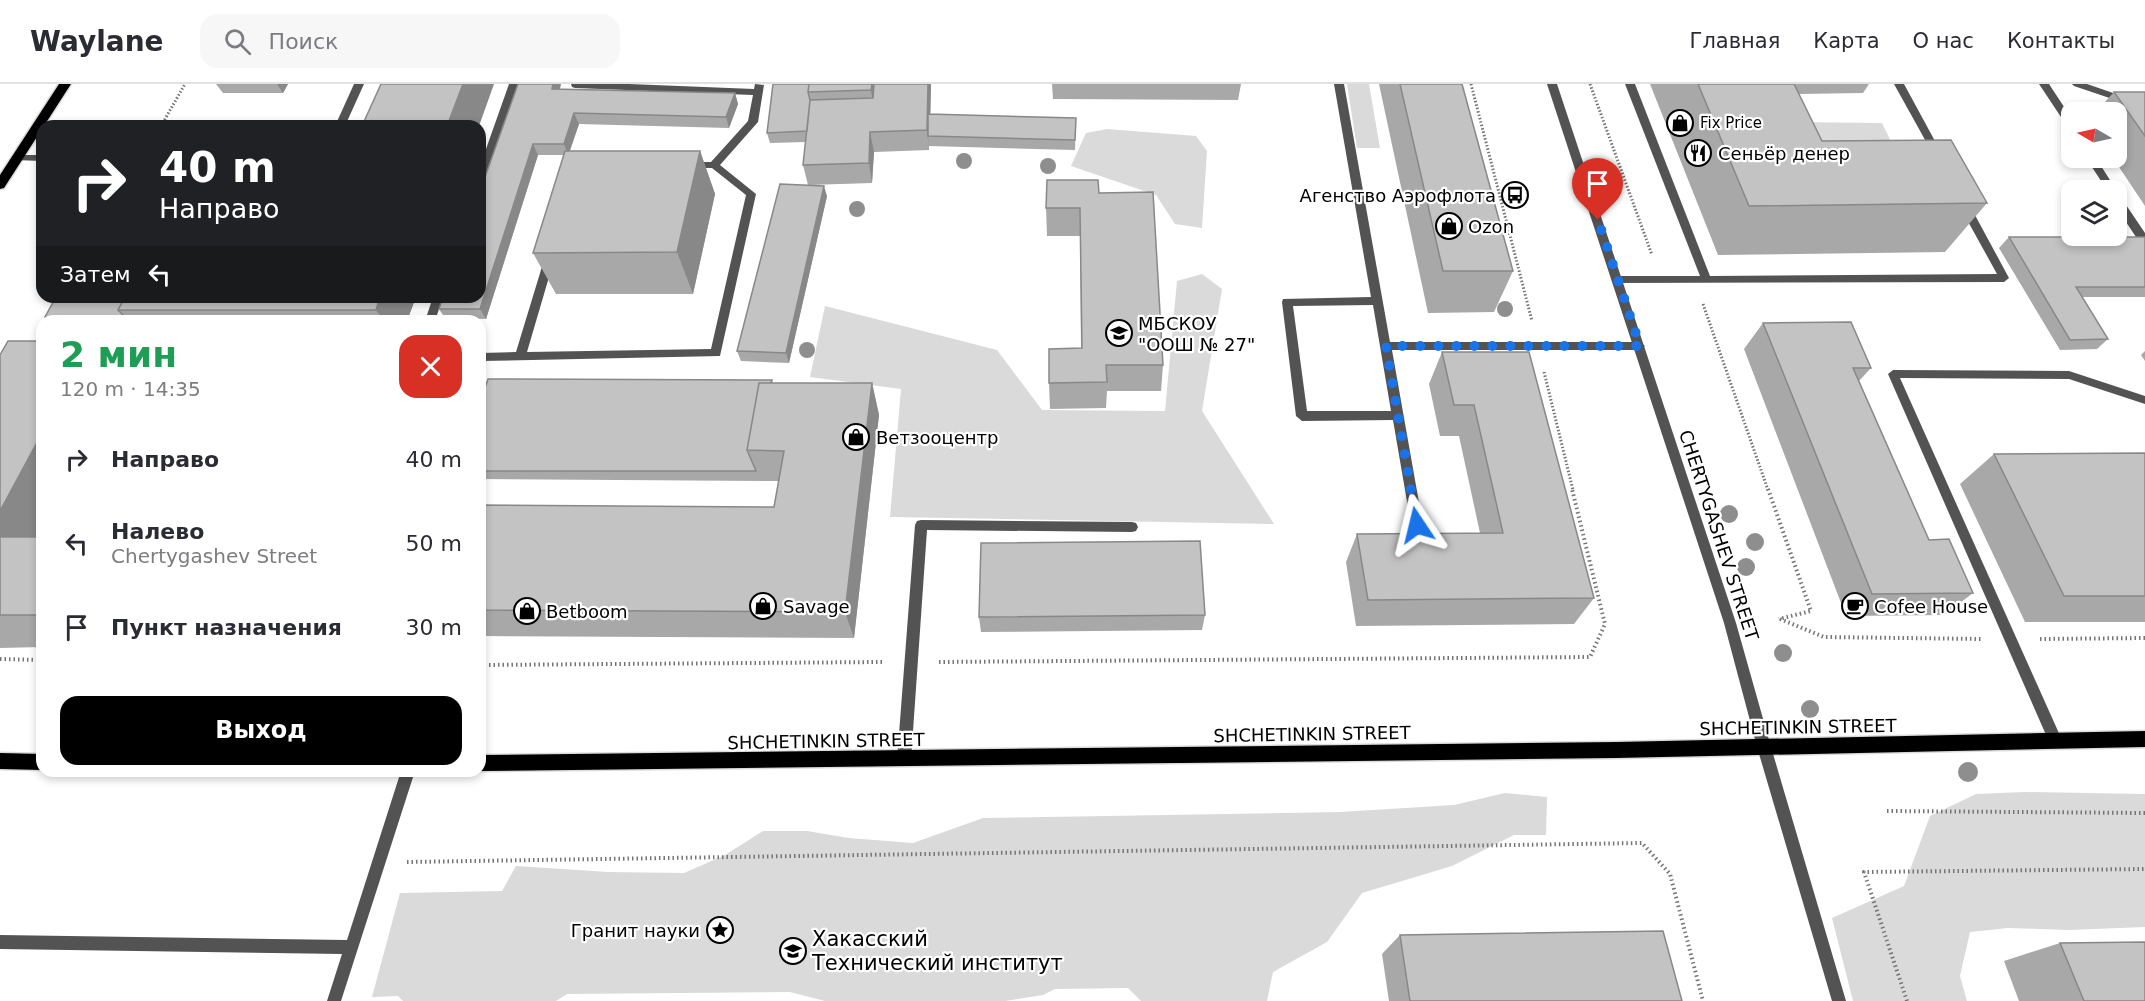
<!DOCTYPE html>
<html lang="ru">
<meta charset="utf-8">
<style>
body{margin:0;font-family:"DejaVu Sans",sans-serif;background:#f7f7f7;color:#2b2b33;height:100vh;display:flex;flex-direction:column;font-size:22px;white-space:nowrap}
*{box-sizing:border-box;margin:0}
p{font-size:20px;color:#7c7c81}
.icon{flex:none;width:33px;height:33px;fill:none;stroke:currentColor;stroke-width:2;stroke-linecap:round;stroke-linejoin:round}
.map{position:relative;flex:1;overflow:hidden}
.sheet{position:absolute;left:36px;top:231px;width:450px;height:462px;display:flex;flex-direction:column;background:#fff;border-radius:18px;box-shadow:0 3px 9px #0003}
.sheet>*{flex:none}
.top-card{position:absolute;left:36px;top:36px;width:450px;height:183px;border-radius:18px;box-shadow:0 3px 9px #0003;background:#202124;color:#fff;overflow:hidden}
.needle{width:39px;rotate:279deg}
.tools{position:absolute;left:2061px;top:18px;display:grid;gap:12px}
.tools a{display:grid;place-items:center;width:66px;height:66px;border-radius:12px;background:#fff;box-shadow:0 3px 9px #0003;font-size:30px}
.pin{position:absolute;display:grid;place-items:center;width:51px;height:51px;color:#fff;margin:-62px -26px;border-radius:50% 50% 50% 0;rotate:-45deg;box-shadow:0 0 6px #0007}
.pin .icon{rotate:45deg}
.me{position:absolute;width:66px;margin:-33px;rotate:350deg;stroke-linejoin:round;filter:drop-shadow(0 0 4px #0008)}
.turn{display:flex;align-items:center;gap:21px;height:126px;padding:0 24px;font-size:27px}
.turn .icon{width:78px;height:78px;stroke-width:2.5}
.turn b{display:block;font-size:42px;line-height:51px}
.then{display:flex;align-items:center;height:57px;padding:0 24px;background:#0003;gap:12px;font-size:22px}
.round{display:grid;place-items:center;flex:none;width:63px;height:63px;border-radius:18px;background:#f7f7f7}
.headline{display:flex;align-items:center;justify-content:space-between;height:102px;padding:0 24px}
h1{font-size:36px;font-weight:800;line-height:45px;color:#1e9e55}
.button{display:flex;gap:12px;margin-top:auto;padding:12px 24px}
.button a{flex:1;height:69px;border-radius:18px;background:#000;color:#fff;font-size:24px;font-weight:800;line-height:69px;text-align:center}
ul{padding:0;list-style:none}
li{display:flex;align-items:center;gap:18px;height:84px;padding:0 24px}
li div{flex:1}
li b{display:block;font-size:22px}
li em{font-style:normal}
header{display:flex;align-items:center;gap:36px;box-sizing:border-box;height:84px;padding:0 30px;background:#fff;border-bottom:2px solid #e1e1e2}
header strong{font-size:28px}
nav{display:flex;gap:33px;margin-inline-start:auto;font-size:21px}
.search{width:420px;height:54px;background:#f7f7f7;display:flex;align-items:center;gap:15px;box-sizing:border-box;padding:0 21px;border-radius:18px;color:#7c7c81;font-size:22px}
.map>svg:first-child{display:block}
.green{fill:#dadada}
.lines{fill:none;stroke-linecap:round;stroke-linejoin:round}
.primary-casing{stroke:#dbdbdb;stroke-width:3}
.path-far1{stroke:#757575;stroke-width:3;stroke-dasharray:1.5 2;stroke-linecap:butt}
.path{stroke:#757575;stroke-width:4;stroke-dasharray:1.5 3;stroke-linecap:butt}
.service{fill:#535353;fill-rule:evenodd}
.minor{fill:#535353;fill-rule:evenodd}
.primary{fill:#000;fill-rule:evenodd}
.tree{fill:#8e8e8e}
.wall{fill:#a8a8a8}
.shaded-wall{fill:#888}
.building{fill:#c3c3c3;stroke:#888;stroke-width:1.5}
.route{stroke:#1a73e8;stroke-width:10;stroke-dasharray:0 18}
.labels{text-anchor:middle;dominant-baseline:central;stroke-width:4.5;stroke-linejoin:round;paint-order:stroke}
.far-poi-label{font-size:15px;fill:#000;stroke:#fff;text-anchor:start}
.poi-label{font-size:18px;fill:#000;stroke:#fff;text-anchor:start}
.street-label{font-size:18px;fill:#000;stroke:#fff}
.near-poi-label{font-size:21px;fill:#000;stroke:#fff;text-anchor:start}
</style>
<header>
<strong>Waylane</strong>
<div class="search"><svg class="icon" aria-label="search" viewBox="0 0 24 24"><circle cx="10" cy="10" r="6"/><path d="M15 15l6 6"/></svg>Поиск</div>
<nav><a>Главная</a><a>Карта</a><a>О нас</a><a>Контакты</a></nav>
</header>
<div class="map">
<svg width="2145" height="917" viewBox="0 0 2145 917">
<rect width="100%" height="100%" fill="#fff"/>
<path class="green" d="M1347 0H1369L1380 64H1357Z
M1787 38 1882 39 1899 74 1802 73Z
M1107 45 1196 52 1207 67 1202 144 1175 140 1156 111 1071 82 1086 49Z
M1202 190 1222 205 1202 327 1274 440 890 433 901 305 810 293 825 222 997 266 1042 326 1165 327 1177 197Z
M2025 708 2145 710V843L2069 846 2008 844 1970 848 1960 892 1967 917H1853L1832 834 1904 802 1930 732 1976 710Z
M1505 709 1547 713 1546 751H1514L1452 782 1362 809 1327 858 1273 888 1267 917H1141L1128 904 1055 905 1043 911 1005 917H825L790 908 567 910 556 917H403L398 912 372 913 400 809 502 807 516 782 608 788 684 789 725 771 763 747H807L849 754 913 759 983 734 1340 728 1454 721Z"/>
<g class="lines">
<defs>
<path id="primary" d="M59 0H71L4 104 0 105V91Z
M2145 647V663L1616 674 480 687V671L1616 658Z
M0 669 42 670V686L0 685Z"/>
</defs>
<use href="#primary" class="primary-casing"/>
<path class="path-far1" d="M1471 0 1532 237
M1590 0 1652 171
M161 42 185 0
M1703 220 1768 406
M1544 288 1573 406"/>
<path class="path" d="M1768 405 1811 527 1779 535
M1780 535 1824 553 1982 555
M2040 555 2145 554
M0 575 42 576
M939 578 1590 573 1605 540 1572 405
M480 581 883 578
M1887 727 2145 729
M407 778 1642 759 1670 790 1703 917
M1907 917 1864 788 2145 785"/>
<path class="service" d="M354 0H364L345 42H335Z
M509 0H519L485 96 480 99V82Z
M571 0H629L754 5 755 0 764 1 758 38 720 81 756 110 720 272 480 277V269L516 268 544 176 549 172 554 176 527 268 711 265 746 111 712 84H690L685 81 690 78H711L748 37 753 11 575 4 572 3Z
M1334 0H1344L1390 258H1640L1645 262 1640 266H1392L1423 441 1421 445H1413L1411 441 1393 336 1302 337 1296 332 1282 218 1283 215 1371 213ZM1373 221 1391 327H1307L1293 222Z
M1625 0H1635L1710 192 1997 190 1960 123 1965 119 1969 120 2009 194 2004 198 1614 199 1613 196 1618 192H1700Z
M1894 0H1904L1942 70 1940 72H1934Z
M2039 0H2049L2072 35V46L2069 45Z
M2072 0H2087L2145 20V26L2074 2Z
M17 71H42V77L14 76V72Z
M2086 74H2096L2115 104 2117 106 2116 107 2107 106Z
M2116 111 2120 112 2145 149V157L2138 156 2116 123Z
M433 213H443L435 237H425Z
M1893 286 2069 287 2145 312V320L2069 295 1900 294 2062 656 2060 660 2055 662 2050 660 1888 290Z
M921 436 1132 438 1136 439 1138 443 1136 447 1132 448 927 446 911 676 909 680 904 682 899 680 897 676 915 441 917 437Z
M401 687H415L341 917H327L342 870 0 865V851L347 856Z"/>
<path class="minor" d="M1547 0H1557L1736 539 1771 663 1846 917H1832L1757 663 1724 539Z"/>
<use href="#primary" class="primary"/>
</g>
<g class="tree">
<circle cx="964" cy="77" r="8"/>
<circle cx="1048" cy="82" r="8"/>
<circle cx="857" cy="125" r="8"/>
<circle cx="1505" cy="225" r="8"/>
<circle cx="807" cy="266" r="8"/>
<circle cx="1729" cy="430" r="9"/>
<circle cx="1755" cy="458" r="9"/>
<circle cx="1746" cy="483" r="9"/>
<circle cx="1783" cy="569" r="9"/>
<circle cx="1810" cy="625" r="9"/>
<circle cx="1968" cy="688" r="10"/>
</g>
<path class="wall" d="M216 0H288L283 9H223Z
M561 0 560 5 735 9 738 20 729 44 579 40 570 67H700L715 110 693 210H556L533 169 564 71H538L486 235 445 234 439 225 480 107Z
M773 0H931L930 30 1076 34 1075 66 929 62V66L874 68 872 99 808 101 803 81 806 58 770 59 767 49Z
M1052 0H1241L1238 16 1053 15Z
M1379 0H1462L1513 187 1494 228 1428 229Z
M1650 0H1869L1863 9 1798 10 1822 57 1987 119 1945 168 1718 171Z
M2114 8H2145V122L2113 74H2116V28H2096Z
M1099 109 1163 281 1161 307H1107L1106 324 1050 325 1049 299 1081 264 1080 152H1047L1046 124Z
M827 112 789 279 741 277 737 267Z
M2009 153H2145V213H2082L2108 255 2097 265 2060 266 1999 164Z
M56 213H416L407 237H49L45 233Z
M1763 239 1871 284 1859 297 1929 456 1973 509 1944 531 1846 532 1744 265Z
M42 257V563L0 564V271Z
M2145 267V277L2141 271Z
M1442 268 1594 514 1574 540 1356 542 1346 478 1357 450 1480 449 1459 352H1440L1429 300Z
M772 296 773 299H872L879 331 854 554 480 552V421L774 423 779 397 480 395V318Z
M2145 369V538H2025L1960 400 1994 370Z
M1205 531 1202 546 981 548 979 533Z
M1400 851 1682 917H1389L1382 870Z
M2060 859 2145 917H2019L2004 877Z"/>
<path class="shaded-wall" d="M277 0H288L283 9Z
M463 0H494L479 42H447Z
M553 0H561L556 15 552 5Z
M872 0H879L876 35 871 6Z
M928 0H931L930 52H928L929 66 927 46Z
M735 9 738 20 729 44 726 33Z
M574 29 579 40 568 71 564 60Z
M870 48 874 68 872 99 869 79Z
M533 60 538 71 486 235 480 225Z
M700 67 715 110 693 210 677 168Z
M824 102 827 112 789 279 786 269Z
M380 213H416L407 237H384L376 226Z
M872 299 879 331 854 554 845 528Z
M42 349V479L0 463V427Z"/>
<path class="building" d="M381 0H463L447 42H362Z
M518 0H553L552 5 735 9 726 33 574 29 564 60H533L480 225H439L443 213H480V107Z
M773 0H809L808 8 810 16 807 47 767 49Z
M809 0H872L871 6 808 8Z
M874 0H928L927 46 870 48 869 79 803 81 810 16 873 14Z
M1400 0H1462L1513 187H1443Z
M1698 0H1794L1822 57 1951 56 1987 119 1749 122Z
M2114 8H2145V52Z
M928 30 1076 34 1075 56 928 52Z
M565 67H700L677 168 533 169Z
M1047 96H1098L1099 109 1153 108 1163 281H1106L1107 298 1049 299V265L1082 264 1080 124H1046Z
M780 100 824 102 786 269 737 267Z
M2009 153H2145V203H2076L2108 255 2070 256Z
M56 213H125L118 226 124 232 45 233Z
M125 213H380L376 226H118Z
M1851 238 1871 284H1853L1929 456 1949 455 1973 509 1872 510 1763 239Z
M8 257H42V349L0 427V271Z
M1442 268H1529L1594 514 1368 516 1357 450 1503 449 1474 321H1454Z
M488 295 772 296 771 299H759L747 366 756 387H480V318Z
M759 299H872L845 528 480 526V421L774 423 784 367 747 366Z
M2145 369V512H2064L1994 370Z
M0 453H42V531H0Z
M1200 457 1205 531 979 533 981 459Z
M1663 847 1682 917H1410L1400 851Z
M2145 858V917H2084L2060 859Z"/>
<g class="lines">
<path class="route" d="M1417 441 1386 262H1640L1598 136"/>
</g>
<defs>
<symbol id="shop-ring" viewBox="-11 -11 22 22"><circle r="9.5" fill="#fff" stroke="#000" stroke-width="1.5"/><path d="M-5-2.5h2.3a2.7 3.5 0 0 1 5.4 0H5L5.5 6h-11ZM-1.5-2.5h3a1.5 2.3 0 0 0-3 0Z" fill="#000"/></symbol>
<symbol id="restaurant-ring" viewBox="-11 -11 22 22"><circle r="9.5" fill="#fff" stroke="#000" stroke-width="1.5"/><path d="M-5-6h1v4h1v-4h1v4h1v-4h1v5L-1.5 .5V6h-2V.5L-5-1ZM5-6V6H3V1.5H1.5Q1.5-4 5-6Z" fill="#000"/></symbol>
<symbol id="bus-ring" viewBox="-11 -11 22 22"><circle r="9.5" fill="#fff" stroke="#000" stroke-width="1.5"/><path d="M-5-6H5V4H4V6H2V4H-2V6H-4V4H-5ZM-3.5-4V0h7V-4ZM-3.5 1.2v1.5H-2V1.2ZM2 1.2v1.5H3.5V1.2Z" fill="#000"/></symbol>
<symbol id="school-ring" viewBox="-11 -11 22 22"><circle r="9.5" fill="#fff" stroke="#000" stroke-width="1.5"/><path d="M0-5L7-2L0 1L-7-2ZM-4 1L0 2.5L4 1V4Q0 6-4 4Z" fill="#000"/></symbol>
<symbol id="cafe-ring" viewBox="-11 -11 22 22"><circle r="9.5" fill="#fff" stroke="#000" stroke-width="1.5"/><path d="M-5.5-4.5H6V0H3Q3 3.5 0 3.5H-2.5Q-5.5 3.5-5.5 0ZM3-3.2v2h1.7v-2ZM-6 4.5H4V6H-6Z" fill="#000"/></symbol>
<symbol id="sight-ring" viewBox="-11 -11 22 22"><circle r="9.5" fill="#fff" stroke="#000" stroke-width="1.5"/><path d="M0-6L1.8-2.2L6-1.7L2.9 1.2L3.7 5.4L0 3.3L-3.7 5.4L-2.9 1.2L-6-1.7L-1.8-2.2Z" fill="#000"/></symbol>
<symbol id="university-ring" viewBox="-11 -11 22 22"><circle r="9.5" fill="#fff" stroke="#000" stroke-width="1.5"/><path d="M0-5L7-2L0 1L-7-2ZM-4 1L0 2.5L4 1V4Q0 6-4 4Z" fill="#000"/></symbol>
</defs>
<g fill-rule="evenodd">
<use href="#shop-ring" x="1665" y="24" width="30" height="30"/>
<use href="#restaurant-ring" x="1683" y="54" width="30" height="30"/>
<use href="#bus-ring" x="1500" y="96" width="30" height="30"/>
<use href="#shop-ring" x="1434" y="127" width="30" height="30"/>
<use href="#school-ring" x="1104" y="234" width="30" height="30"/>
<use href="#shop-ring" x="841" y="338" width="30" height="30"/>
<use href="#shop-ring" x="748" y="507" width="30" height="30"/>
<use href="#cafe-ring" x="1840" y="507" width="30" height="30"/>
<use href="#shop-ring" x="512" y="512" width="30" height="30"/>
<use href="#sight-ring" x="705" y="831" width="30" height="30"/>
<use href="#university-ring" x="778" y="852" width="30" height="30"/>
</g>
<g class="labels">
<g class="far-poi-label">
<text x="1700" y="39">Fix Price</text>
</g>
<g class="poi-label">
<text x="1718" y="69">Сеньёр денер</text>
<text x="1496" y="111" text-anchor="end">Агенство Аэрофлота</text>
<text x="1468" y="142">Ozon</text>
<text x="1138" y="239">МБСКОУ<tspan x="1138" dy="21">"ООШ № 27"</tspan></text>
<text x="876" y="353">Ветзооцентр</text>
<text x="783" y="522">Savage</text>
<text x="1874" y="522">Cofee House</text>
<text x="546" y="527">Betboom</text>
<text x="700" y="846" text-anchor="end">Гранит науки</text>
</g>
<g class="street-label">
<text transform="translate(1719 451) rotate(72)">CHERTYGASHEV STREET</text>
<text transform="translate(1798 643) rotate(-1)">SHCHETINKIN STREET</text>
<text transform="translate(1312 650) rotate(-1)">SHCHETINKIN STREET</text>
<text transform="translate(826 657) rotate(-1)">SHCHETINKIN STREET</text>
</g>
<g class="near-poi-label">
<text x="812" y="855">Хакасский<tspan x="812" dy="24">Технический институт</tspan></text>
</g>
</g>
</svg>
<div class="tools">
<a><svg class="needle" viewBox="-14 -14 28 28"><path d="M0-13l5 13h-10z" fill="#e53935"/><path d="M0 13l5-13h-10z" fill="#7c7c81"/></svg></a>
<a><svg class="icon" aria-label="layers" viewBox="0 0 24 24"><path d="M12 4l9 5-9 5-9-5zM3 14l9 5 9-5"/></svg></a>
</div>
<div class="pin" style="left:1598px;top:136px;background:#d93025"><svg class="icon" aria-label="arrive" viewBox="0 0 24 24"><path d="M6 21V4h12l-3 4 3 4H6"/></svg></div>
<svg class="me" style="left:1417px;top:441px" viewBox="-20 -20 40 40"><path d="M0-17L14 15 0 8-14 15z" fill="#1a73e8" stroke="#fff" stroke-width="4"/></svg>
<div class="top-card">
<div class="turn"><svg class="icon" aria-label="right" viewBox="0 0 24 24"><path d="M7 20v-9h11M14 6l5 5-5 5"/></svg><div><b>40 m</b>Направо</div></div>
<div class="then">Затем<svg class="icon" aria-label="left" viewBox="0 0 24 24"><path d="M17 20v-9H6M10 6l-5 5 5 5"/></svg></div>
</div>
<section class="sheet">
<div class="headline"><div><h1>2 мин</h1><p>120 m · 14:35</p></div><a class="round" style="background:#d93025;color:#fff"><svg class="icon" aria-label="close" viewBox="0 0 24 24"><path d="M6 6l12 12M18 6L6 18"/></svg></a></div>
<ul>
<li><svg class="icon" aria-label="right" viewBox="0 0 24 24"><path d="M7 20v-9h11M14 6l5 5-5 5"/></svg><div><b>Направо</b></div><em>40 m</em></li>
<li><svg class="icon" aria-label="left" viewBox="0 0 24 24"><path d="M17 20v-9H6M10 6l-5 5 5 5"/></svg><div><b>Налево</b><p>Chertygashev Street</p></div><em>50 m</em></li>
<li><svg class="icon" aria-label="arrive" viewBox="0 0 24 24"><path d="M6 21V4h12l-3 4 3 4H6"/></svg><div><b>Пункт назначения</b></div><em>30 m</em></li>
</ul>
<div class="button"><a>Выход</a></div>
</section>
</div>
